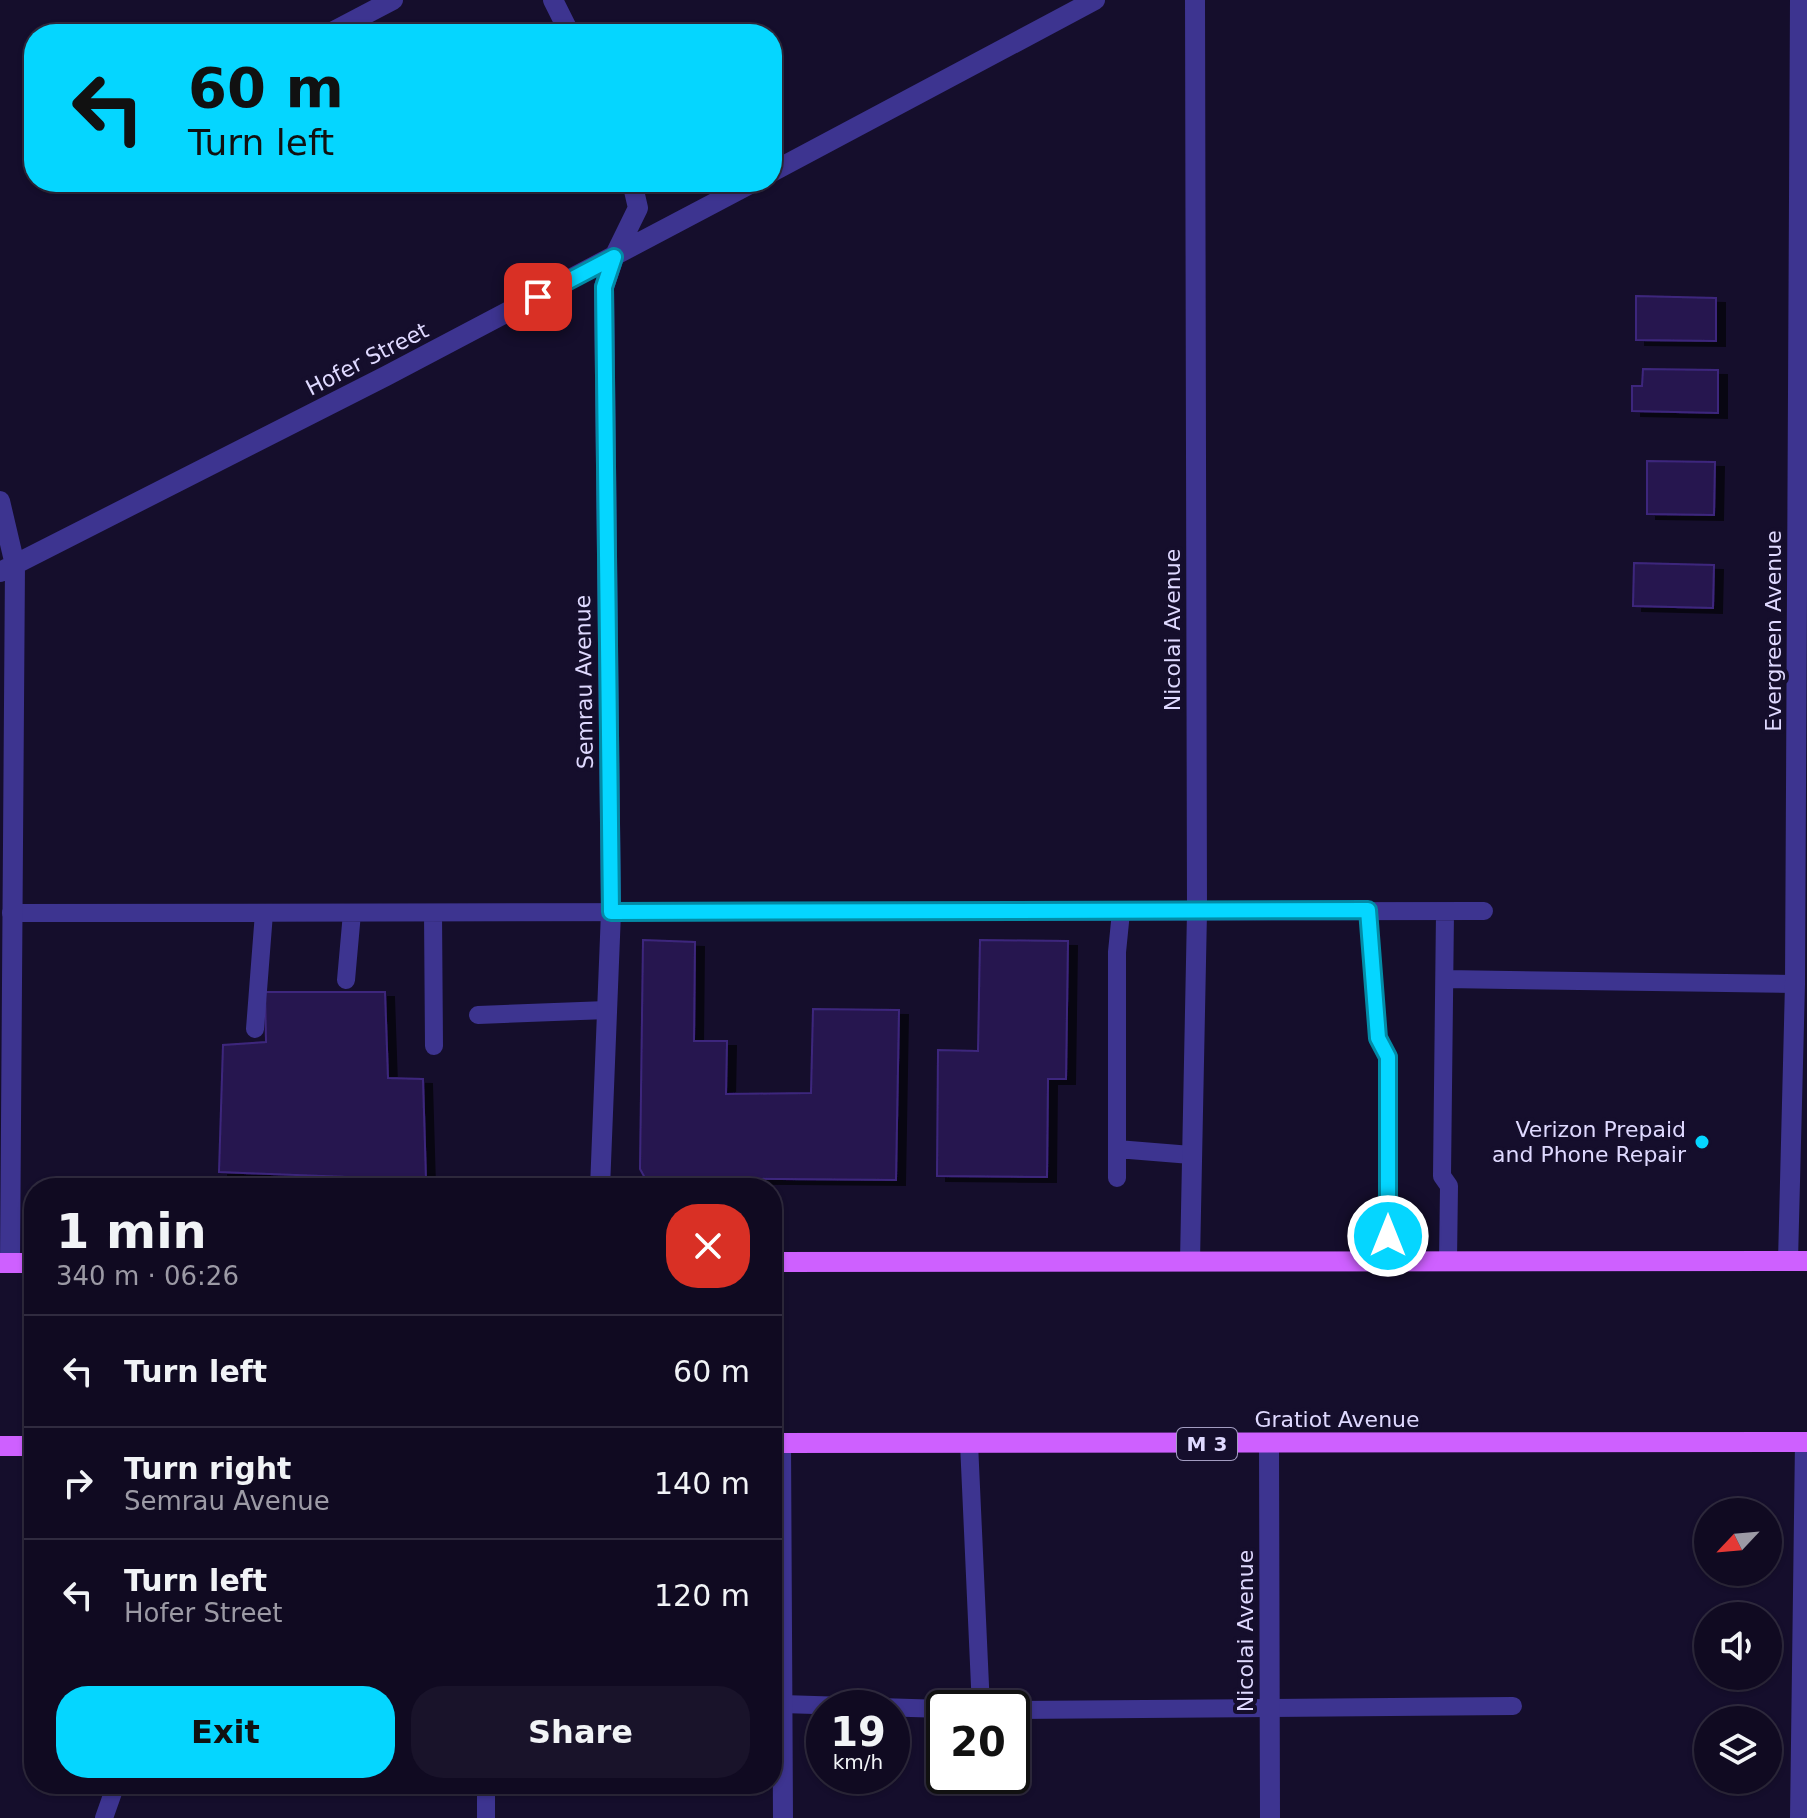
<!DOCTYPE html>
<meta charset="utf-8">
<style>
body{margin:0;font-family:"DejaVu Sans",sans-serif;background:#19132a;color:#f1f3f6;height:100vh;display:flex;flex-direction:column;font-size:30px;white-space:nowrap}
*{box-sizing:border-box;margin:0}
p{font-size:26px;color:#9c9aa5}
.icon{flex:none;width:44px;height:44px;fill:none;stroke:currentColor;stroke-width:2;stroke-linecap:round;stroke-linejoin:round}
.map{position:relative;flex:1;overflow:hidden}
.panel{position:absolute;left:24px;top:1178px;width:758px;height:616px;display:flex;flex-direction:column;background:#100a21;border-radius:32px;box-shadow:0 2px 6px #0004,0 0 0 2px #302b3f}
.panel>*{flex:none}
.hud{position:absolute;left:24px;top:24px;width:758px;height:168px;border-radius:32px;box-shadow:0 2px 6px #0004,0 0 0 2px #302b3f;background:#05d6ff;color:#111;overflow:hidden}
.needle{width:52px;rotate:244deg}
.tools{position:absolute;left:1694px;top:1498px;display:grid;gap:16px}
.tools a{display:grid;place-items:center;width:88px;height:88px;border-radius:50%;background:#100a21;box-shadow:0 2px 6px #0004,0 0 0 2px #302b3f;font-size:40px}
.speed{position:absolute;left:806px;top:1690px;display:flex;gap:16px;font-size:40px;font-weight:700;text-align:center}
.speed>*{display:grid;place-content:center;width:104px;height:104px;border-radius:50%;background:#100a21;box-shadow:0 2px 6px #0004,0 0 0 2px #302b3f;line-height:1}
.speed small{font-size:20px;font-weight:400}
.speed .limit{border:4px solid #111;border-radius:12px;background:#fff;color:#111}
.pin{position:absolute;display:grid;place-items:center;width:68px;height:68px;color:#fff;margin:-34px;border-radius:16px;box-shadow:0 4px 12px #0006}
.me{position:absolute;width:88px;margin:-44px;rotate:0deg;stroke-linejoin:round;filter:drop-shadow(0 0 6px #0008)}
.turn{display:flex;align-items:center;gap:28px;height:168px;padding:0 32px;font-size:36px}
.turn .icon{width:104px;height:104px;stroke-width:2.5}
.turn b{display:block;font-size:56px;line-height:68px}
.round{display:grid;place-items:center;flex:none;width:84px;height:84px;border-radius:32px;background:#19132a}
.overview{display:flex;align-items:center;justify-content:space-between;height:136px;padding:0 32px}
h1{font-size:48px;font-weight:600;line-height:60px}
.cta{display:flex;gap:16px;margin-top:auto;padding:16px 32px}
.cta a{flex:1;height:92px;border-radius:32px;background:#05d6ff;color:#111;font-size:32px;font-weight:600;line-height:92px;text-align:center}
.cta a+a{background:#19132a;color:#f1f3f6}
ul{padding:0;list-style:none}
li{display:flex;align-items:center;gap:24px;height:112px;padding:0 32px;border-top:2px solid #302b3f}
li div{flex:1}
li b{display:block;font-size:30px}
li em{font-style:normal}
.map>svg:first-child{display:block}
.building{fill:#26184f;stroke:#3e277d;stroke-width:2;filter:url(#shadow)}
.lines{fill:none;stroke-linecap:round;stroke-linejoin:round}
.service{stroke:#3d3490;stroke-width:18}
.minor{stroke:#3d3490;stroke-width:20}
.primary{stroke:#ce60ff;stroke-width:20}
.route-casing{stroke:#038ba6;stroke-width:20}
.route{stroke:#05d6ff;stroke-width:14}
.poi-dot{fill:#05d6ff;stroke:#150e2c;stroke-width:3}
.labels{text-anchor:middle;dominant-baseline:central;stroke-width:8;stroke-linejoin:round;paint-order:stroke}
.shield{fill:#150e2c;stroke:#a29cc0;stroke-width:2}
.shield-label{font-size:20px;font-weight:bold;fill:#dfd9ff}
.street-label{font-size:22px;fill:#dfd9ff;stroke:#150e2c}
.poi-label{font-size:22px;fill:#dfd9ff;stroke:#150e2c;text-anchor:end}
</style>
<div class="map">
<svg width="1807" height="1818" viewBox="0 0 1807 1818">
<defs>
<filter id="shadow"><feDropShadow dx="9" dy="5" stdDeviation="0" flood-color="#0009"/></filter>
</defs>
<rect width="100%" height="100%" fill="#150e2c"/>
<path class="building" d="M1636 296 1716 298V341L1636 340Z
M1643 369 1718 370V413L1632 411V386H1642Z
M1647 461 1715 462 1714 515 1647 514Z
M1634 563 1714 565 1713 608 1633 606Z
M643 940 695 942 694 1041H727L726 1094 811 1093 813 1009 899 1010 896 1180 645 1178 640 1169Z
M980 940 1068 941 1066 1079H1048L1047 1177 937 1176 938 1050 978 1051Z
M265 992H385L388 1078 423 1079 426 1180 219 1172 223 1045 266 1042Z"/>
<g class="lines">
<path class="service" d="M1368 910 1378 1038 1388 1057V1261
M1445 912 1442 1176 1449 1186 1448 1261
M11 913 1484 911
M433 913 434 1046
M1445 979 1795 984
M346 980 352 913
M478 1015 607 1010
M255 1029 264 913
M1117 1149 1191 1155
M1117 1178V952L1121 912
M969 1443 981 1708
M782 1704 944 1709
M1012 1710 1513 1706
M486 1784V1818
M104 1818 116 1784"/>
<path class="minor" d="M553 0 570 34
M328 34 393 0
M772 172 1095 0
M0 501 15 565 10 1263
M0 572 386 376 754 182
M600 1188 611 912 604 287 614 257 638 208 632 182
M1190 1261 1197 912 1195 0
M1788 1261 1795 984 1800 0
M781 1443 783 1818
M1269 1444 1270 1818
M1800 1818 1805 1442"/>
<path class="primary" d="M772 1262 1807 1261
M0 1263H34
M772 1443 1807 1442
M0 1446H34"/>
</g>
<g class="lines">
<defs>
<path id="route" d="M538 297 614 257 604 287 611 912 1368 910 1378 1038 1388 1057V1236"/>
</defs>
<use href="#route" class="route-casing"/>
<use href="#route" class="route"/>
</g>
<circle class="poi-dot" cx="1702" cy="1142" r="8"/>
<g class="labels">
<rect class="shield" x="1177" y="1428" width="60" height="32" rx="6"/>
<g class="shield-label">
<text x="1207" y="1444">M 3</text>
</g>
<g class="street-label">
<text transform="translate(367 359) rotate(-27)">Hofer Street</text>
<text transform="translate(1172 630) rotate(-90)">Nicolai Avenue</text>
<text transform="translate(1773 631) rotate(-90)">Evergreen Avenue</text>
<text transform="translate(584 682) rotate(-91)">Semrau Avenue</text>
<text x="1337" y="1419">Gratiot Avenue</text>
<text transform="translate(1245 1631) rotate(-90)">Nicolai Avenue</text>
</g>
<g class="poi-label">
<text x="1686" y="1129">Verizon Prepaid<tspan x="1686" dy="25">and Phone Repair</tspan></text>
</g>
</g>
</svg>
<div class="tools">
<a><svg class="needle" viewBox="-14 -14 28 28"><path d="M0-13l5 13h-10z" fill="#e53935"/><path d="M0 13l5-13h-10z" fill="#9c9aa5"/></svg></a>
<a><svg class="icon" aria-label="sound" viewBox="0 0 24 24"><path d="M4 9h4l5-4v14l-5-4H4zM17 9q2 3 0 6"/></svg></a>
<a><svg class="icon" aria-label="layers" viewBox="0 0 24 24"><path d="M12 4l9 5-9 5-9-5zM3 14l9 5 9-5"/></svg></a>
</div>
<div class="speed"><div>19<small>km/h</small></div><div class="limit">20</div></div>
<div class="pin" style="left:538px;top:297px;background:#d93025"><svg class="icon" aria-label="arrive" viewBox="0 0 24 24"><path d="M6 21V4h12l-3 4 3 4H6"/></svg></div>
<svg class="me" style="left:1388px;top:1236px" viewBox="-20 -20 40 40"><circle r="17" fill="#05d6ff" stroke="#fff" stroke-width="3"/><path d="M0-11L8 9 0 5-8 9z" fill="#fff"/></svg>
<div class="hud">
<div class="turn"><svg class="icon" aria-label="left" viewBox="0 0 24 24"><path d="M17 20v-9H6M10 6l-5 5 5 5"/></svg><div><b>60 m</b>Turn left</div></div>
</div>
<section class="panel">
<div class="overview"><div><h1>1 min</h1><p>340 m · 06:26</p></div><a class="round" style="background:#d93025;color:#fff"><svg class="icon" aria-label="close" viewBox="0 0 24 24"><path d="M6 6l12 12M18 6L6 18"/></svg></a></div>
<ul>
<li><svg class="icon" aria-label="left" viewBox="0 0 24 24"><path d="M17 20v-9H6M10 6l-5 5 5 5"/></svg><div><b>Turn left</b></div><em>60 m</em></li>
<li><svg class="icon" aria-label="right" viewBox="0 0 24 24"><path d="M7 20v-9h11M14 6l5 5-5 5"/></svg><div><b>Turn right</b><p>Semrau Avenue</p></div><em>140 m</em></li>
<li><svg class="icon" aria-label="left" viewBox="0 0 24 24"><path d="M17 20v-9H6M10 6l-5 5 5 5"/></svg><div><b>Turn left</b><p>Hofer Street</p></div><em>120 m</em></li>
</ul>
<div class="cta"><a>Exit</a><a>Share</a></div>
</section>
</div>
